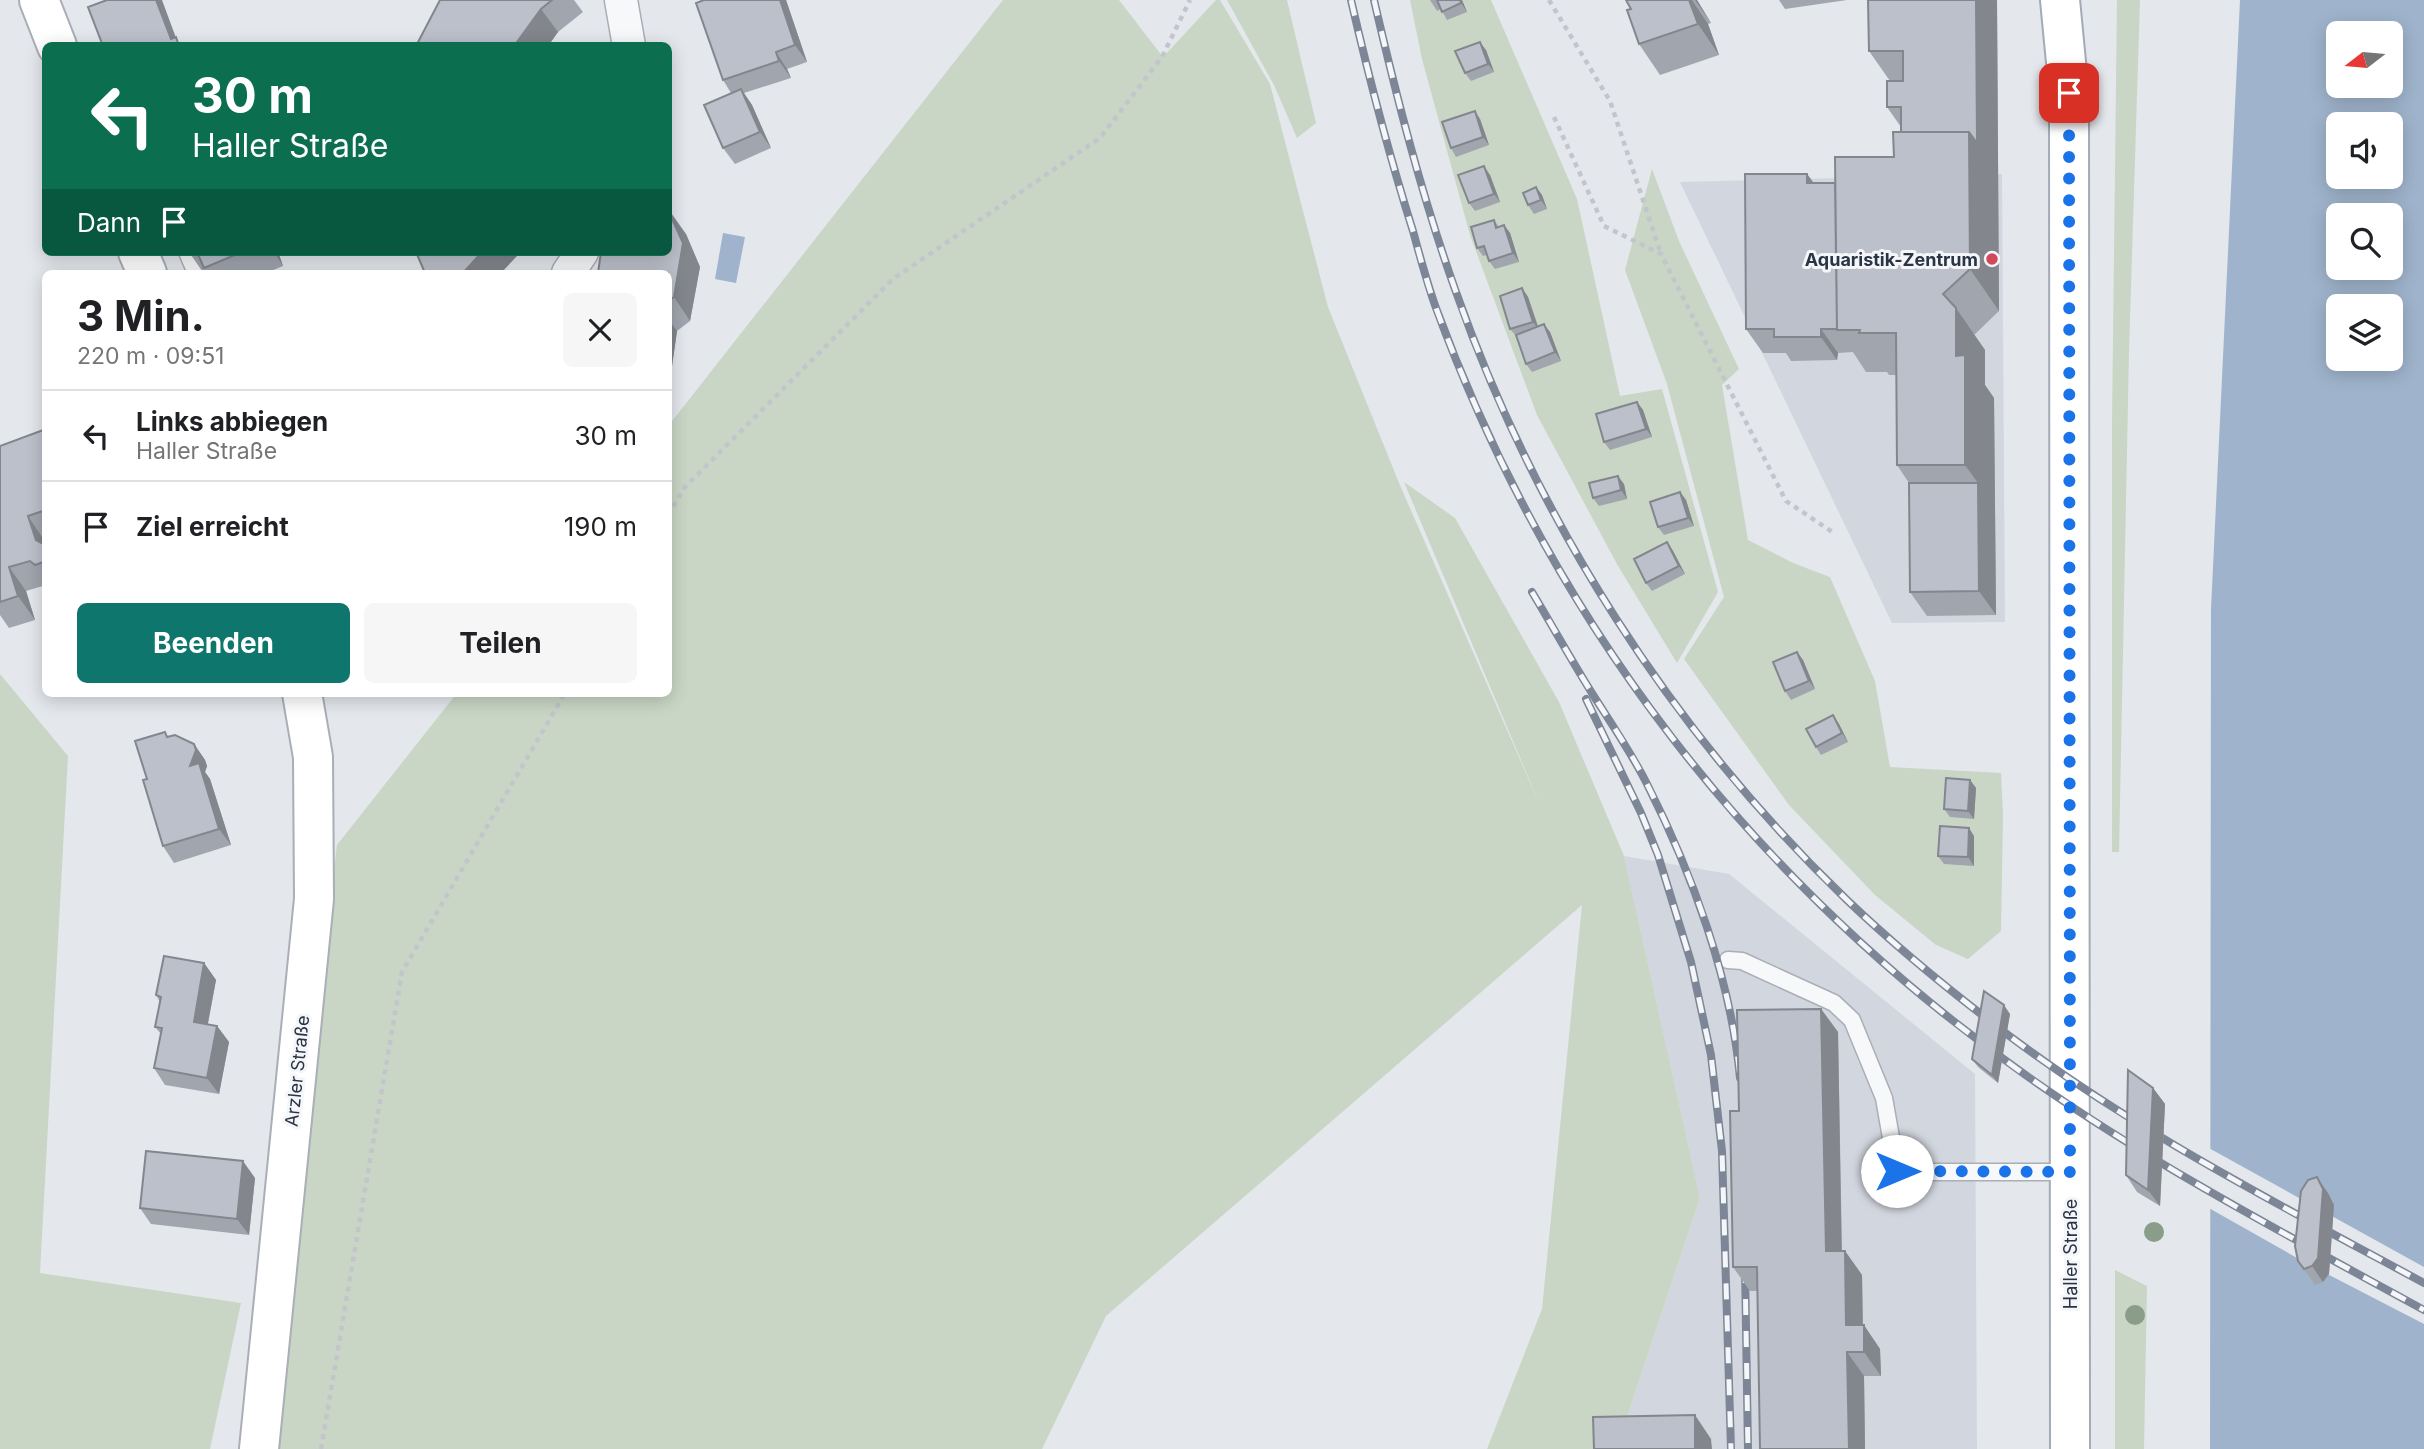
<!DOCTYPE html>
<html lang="de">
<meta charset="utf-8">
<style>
body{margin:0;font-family:Inter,sans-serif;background:#f6f6f6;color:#202124;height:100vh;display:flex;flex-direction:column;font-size:26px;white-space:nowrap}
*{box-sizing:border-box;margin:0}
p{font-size:23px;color:#757577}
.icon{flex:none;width:38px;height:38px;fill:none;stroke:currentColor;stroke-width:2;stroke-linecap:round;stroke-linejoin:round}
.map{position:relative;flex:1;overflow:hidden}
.sheet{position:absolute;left:42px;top:270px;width:630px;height:427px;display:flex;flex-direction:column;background:#fff;border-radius:10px;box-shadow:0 4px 18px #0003}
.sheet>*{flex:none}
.top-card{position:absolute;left:42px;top:42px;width:630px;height:214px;border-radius:10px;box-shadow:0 4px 18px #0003;background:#0b6e4f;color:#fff;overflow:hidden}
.needle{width:46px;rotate:254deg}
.tools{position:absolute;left:2326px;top:21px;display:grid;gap:14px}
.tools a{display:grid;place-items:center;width:77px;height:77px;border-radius:10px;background:#fff;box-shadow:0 4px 18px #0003;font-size:35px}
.pin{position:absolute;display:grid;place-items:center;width:60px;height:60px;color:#fff;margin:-30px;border-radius:14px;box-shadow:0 4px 10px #0006}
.me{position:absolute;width:77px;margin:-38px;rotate:90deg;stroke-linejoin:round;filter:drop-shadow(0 0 5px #0008)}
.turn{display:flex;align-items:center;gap:24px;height:147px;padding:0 35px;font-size:32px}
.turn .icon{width:91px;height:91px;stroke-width:2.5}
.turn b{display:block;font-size:49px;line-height:60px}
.then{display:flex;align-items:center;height:66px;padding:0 35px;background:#0003;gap:14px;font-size:26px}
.round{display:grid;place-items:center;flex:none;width:74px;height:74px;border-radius:10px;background:#f6f6f6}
.summary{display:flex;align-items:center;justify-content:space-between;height:119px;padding:0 35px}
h1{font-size:42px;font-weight:700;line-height:52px}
.button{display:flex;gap:14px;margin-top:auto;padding:14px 35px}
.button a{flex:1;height:80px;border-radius:10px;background:#0f766e;color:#fff;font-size:28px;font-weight:700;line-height:80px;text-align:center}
.button a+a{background:#f6f6f6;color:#202124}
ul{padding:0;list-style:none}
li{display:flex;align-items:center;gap:21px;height:91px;padding:0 35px;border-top:2px solid #e0e0e0}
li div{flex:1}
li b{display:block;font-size:26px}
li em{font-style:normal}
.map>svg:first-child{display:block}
.built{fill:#d2d6de}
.green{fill:#c9d6c5}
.water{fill:#9fb4cc;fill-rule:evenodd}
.pier{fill:#e4e7ec}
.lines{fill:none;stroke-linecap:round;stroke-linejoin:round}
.lane-casing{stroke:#a9aeb7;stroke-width:19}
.street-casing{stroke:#a9aeb7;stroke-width:35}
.secondary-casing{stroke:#a9aeb7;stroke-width:42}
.primary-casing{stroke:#a3abb8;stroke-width:42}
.path{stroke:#c2c5cb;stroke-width:4.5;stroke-dasharray:5 5;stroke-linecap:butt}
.lane{stroke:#f7f8fa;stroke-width:16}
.street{stroke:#f7f8fa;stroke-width:32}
.secondary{stroke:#fff;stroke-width:38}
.primary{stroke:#fff;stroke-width:38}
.rail-casing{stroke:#7d8696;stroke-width:8}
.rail{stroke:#f4f6f9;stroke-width:5;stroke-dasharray:16;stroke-linecap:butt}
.tree{fill:#899d89}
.wall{fill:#a1a5ae}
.shaded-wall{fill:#83868d}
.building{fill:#bbc0ca;stroke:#83868d;stroke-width:2}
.route{stroke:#1a73e8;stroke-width:12;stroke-dasharray:0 21.6}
.poi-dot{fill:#d1495b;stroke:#f4f6f9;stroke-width:2.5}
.labels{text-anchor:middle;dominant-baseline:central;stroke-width:6;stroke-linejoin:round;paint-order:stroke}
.poi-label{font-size:18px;font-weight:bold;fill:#2b3445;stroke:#f4f6f9;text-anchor:end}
.street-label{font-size:18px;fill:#2b3445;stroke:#f4f6f9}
</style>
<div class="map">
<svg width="2424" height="1449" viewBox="0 0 2424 1449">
<rect width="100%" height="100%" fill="#e4e7ec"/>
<path class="built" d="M2002 174 2005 622 1892 623 1680 182Z
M1624 856 1729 874 1975 1074 1977 1449H1619L1621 1435 1700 1198Z"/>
<path class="green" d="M1003 0H1119L1163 57 1216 0H1220L1270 84 1328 307 1399 483 1539 803 1404 482 1455 518 1559 702 1624 856 1700 1198 1621 1435 1619 1449H1487L1542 1309 1582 905 1106 1316 1042 1449H263L337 845 457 693H668L669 425Z
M1227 0H1287L1316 123 1297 138 1274 85Z
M1410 0H1491L1577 199 1620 396 1662 389 1718 592 1677 663 1618 566 1537 415 1470 235 1422 59Z
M2117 0H2140L2129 351 2119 852H2112V424Z
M1652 169 1679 241 1739 369 1722 385 1748 540 1793 563 1830 577 1875 681 1890 767 2001 773 2003 815 2001 931 1968 959 1936 945 1875 895 1789 805 1684 659 1724 597 1667 384 1625 270Z
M0 674 68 756 40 1273 241 1303 210 1449H0Z
M2115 1270 2147 1286 2144 1449H2115Z"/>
<path class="water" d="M2240 0H2424V1449H2210L2211 609ZM2338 33H2390V86H2338ZM2338 124H2390V177H2338ZM2338 215H2390V268H2338ZM2338 306H2390V359H2338Z
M723 233 745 237 736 283 715 279Z"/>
<path class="pier" d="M2207 1147 2424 1267V1324L2306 1263 2207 1207Z"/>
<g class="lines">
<defs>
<path id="lane" d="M187 252 196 273
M1728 960 1742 961 1834 1003 1852 1020 1884 1098 1897 1172H2070"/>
<path id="street" d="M621 0 629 46
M568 273 582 252"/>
<path id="secondary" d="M39 0 57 46
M138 252 147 273
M259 1449 314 899 313 757 302 693"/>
<path id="primary" d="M2060 0 2069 93 2070 1449"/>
</defs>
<use href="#lane" class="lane-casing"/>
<use href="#street" class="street-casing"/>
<use href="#secondary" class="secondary-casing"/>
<use href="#primary" class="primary-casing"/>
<path class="path" d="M1549 0 1610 101 1661 254
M1554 117 1604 226 1661 254 1786 501 1834 533
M668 515 685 487 893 279 1100 138 1162 57 1190 0
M321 1449 402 972 565 693"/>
<use href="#lane" class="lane"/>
<use href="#street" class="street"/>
<use href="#secondary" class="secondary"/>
<use href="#primary" class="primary"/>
<defs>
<path id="rail" d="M1351 0C1369 78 1389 155 1413 231 1420 257 1427 283 1436 308 1552 623 1752 882 2027 1076 2153 1165 2289 1236 2424 1310
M1374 0C1397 99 1422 197 1456 292 1537 521 1672 732 1847 900 1891 942 1938 981 1986 1018 2121 1124 2274 1202 2424 1283
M1532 592C1553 627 1573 663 1595 698 1613 726 1632 754 1647 784 1692 873 1731 979 1740 1078
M1586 699 1641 813 1658 855 1691 962 1711 1055 1722 1151 1731 1449
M1745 1267 1748 1449"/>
</defs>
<use href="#rail" class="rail-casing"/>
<use href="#rail" class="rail"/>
</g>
<g class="tree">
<circle cx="2154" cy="1232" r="10"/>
<circle cx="2135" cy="1315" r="10"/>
</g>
<path class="wall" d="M440 0H574L583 12 558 32 548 46H416Z
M704 0H786L807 62 787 69 791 78 744 93 752 105 771 148 735 164 723 148 731 93 723 80Z
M1430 0H1462L1467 12 1447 20 1441 9 1437 11Z
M1626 0H1697L1711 23 1708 24 1719 55 1660 75 1639 44 1631 9Z
M1779 0H1847L1785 9Z
M1868 0H1997L1999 311 1974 335 1985 350V385L1994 398 1996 615 1927 616 1910 592 1909 483 1897 465 1896 375H1889L1887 372H1866L1853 352 1838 353 1837 360 1791 361 1786 353H1763L1746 329 1807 174 1814 183H1835L1894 157 1901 132V127L1887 107 1890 81 1869 51Z
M1486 50 1494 72 1471 81 1465 73Z
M1480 119 1489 145 1456 157 1451 148Z
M1490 175 1500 202 1475 211 1469 203Z
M1536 187 1542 195 1547 209 1534 214 1528 205Z
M1494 220 1499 227 1504 225 1510 233 1519 262 1495 269 1489 261 1487 255 1483 256 1477 248Z
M686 234 700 267 690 321 677 331 672 366H668V273Z
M189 252H278L283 266 266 273H207L205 270 202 271Z
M1522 288 1528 297 1538 326 1550 332 1561 361 1532 372 1526 364 1517 337 1510 329Z
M1637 402 1643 410 1652 437 1610 450 1604 442Z
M46 429V539L44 540 46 543V585L26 591 35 620 9 628 0 615V446Z
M1624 484 1627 499 1599 506 1593 498Z
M1680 492 1686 500 1694 526 1664 535 1658 527Z
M1667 542 1673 551 1685 574 1652 591 1646 583Z
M1797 652 1803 660 1815 689 1791 700 1785 691Z
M1839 724 1848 742 1821 755 1816 747Z
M169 737 194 744 205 760 207 766 205 772 210 779 231 845 174 863 163 846 147 779Z
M1970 780 1976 788 1974 819 1950 817 1944 809Z
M1974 836V866L1944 864 1938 856Z
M204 963 216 980 208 1024 217 1026 229 1042 219 1094 165 1085 154 1068 161 1034 155 1027 160 1002 156 995Z
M1821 1009 1838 1032 1842 1251H1845L1862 1275 1863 1325 1880 1349 1881 1376H1864L1865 1449H1760L1757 1291H1750L1733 1267 1739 1111Z
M2010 1014 1998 1083 1978 1067 1972 1059Z
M2153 1088 2165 1104 2160 1206 2137 1192 2126 1175Z
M255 1178 249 1235 151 1224 140 1208Z
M2328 1193 2334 1205 2329 1274 2323 1282 2315 1285 2298 1261Z"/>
<path class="shaded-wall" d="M156 0H162L179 46 171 39Z
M780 0H786L807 62 795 45Z
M1460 0H1462L1467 12 1461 3Z
M1689 0H1692L1708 24 1719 55 1698 24Z
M1695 0H1697L1711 23Z
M1976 0H1997L1999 311 1970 269 1969 132Z
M541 9 558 32 548 46H514Z
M1480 42 1486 50 1494 72 1488 64Z
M776 52 787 69 791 78 779 61Z
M741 89 752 105 771 148 760 132Z
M1475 111 1480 119 1489 145 1483 137Z
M1484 166 1490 175 1500 202 1494 194Z
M1807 174 1824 198 1807 183Z
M1536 187 1542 195 1547 209 1541 200Z
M669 210 686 234 700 267 690 321 674 297Z
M1504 225 1510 233 1519 262 1513 253Z
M274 252H278L283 266Z
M482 252H515L517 256 501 273H463Z
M1522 288 1528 297 1539 330 1533 322Z
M1956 308 1985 350V385L1994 398 1996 615 1979 591 1978 483 1965 465 1956 356Z
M668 319 677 331 672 366 668 361Z
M1544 324 1550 332 1561 361 1555 352Z
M1821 329 1838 353 1837 360 1821 337Z
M1637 402 1643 410 1652 437 1646 429Z
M1618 476 1624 484 1627 499 1621 490Z
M1680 492 1686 500 1694 526 1688 518Z
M28 516 44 540 46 554 36 540Z
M1667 542 1673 551 1685 574 1679 566Z
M9 567 26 591 35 620 18 596Z
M1797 652 1803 660 1815 689 1809 681Z
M1833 715 1839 724 1848 742 1842 733Z
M194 744 205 760 207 766 205 772 210 779 231 845 219 829 190 766Z
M1970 780 1976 788 1974 819 1968 811Z
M1969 828 1974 836V866L1968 857Z
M204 963 216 980 205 1038 194 1022Z
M2004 1005 2010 1014 1998 1083 1992 1075Z
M1821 1009 1838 1032 1842 1275 1826 1251Z
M217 1026 229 1042 219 1094 207 1078Z
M2153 1088 2165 1104 2160 1206 2148 1190Z
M243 1161 255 1178 249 1235 237 1219Z
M2317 1177 2328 1193 2334 1205 2329 1274 2323 1282 2312 1266Z
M1845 1251 1862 1275 1863 1349 1846 1325Z
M1864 1325 1880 1349 1881 1376 1864 1352Z
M1847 1352 1864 1376 1865 1449H1849Z
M1695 1415 1711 1439 1712 1449H1695Z"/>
<path class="building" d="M107 0H156L171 39 176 37 179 46H103L88 7Z
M440 0H552L541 9 514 46H416Z
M704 0H780L795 45 776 52 779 61 723 80 696 3Z
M1437 0H1460L1461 3 1442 12Z
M1626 0H1689L1698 24 1639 44 1627 10 1631 9Z
M1868 0H1976L1977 143 1969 132H1901V107H1887V81H1903V51H1869Z
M1480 42 1488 64 1465 73 1455 51Z
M741 89 760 132 723 148 704 105Z
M1475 111 1483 137 1451 148 1442 122Z
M1893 132H1969L1970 269 1943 294 1956 308V356L1965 355V465H1897L1896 333H1859L1860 330H1837L1835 157H1894Z
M1484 166 1494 194 1469 203 1458 175Z
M1745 174H1807V183H1835L1837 329H1821V337H1774V329H1746Z
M1536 187 1541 200 1528 205 1523 193Z
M668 210 683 243 674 297 668 301V273H598L601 252H668Z
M1494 220 1496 228 1504 225 1513 253 1489 261 1484 246 1477 248 1471 227Z
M197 252H242L204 268Z
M416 252H482L463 273H425Z
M1522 288 1533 322 1510 329 1500 296Z
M1544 324 1555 352 1526 364 1516 335Z
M1637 402 1646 429 1604 442 1596 414Z
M46 429V510L28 516 36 540 45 545 46 561 35 565 30 561 9 567 18 596 0 602V446Z
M1618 476 1621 490 1593 498 1589 483Z
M1909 483H1978L1979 591 1910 592Z
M1680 492 1688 518 1658 527 1650 502Z
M1667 542 1679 566 1646 583 1634 559Z
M1797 652 1809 681 1785 691 1773 662Z
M1833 715 1842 733 1816 747 1806 729Z
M165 732 167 737 175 735 194 744 196 750 190 766 199 763 219 829 163 846 143 780 147 779 135 741Z
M1946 778 1970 780 1968 811 1944 809Z
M1940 826 1969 828 1968 857 1938 856Z
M164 956 204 963 194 1022 217 1026 207 1078 154 1068 162 1028 155 1027 161 997 156 995Z
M1984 991 2004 1005 1992 1075 1972 1059Z
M1821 1009 1826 1251H1845L1846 1325H1864V1352H1847L1849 1449H1760L1757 1267H1733L1730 1111H1739L1737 1010Z
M2128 1070 2153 1088 2148 1190 2126 1175Z
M146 1151 243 1161 237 1219 140 1208Z
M2317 1177 2323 1189 2318 1258 2312 1266 2304 1269 2298 1261 2295 1246 2301 1191 2308 1180Z
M1695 1415V1449H1594L1593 1417Z"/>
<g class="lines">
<path class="route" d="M1897 1171 2070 1172 2069 93"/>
</g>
<circle class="poi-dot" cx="1992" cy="259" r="7"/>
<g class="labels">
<g class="poi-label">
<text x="1978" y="259">Aquaristik-Zentrum</text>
</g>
<g class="street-label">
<text transform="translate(297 1071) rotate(-84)">Arzler Straße</text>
<text transform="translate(2070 1254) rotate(-90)">Haller Straße</text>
</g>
</g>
</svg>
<div class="tools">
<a><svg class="needle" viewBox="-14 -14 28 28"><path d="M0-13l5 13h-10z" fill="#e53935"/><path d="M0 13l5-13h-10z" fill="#757577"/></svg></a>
<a><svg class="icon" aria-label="sound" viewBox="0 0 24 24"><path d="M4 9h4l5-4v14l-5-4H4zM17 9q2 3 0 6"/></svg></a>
<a><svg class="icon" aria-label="search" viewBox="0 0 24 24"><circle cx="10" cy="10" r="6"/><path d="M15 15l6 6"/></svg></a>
<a><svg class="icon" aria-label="layers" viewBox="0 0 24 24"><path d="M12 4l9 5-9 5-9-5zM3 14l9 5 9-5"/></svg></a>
</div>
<div class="pin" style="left:2069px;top:93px;background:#d93025"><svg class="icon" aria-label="arrive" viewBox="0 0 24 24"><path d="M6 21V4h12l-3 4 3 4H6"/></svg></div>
<svg class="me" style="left:1897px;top:1171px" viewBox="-20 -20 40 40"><circle r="19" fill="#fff"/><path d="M0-13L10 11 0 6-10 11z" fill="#1a73e8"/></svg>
<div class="top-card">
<div class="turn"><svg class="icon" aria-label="left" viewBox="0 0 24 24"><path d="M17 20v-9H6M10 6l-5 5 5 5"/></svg><div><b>30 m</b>Haller Straße</div></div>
<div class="then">Dann<svg class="icon" aria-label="arrive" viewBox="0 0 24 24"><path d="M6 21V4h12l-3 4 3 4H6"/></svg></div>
</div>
<section class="sheet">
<div class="summary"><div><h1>3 Min.</h1><p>220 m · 09:51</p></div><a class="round"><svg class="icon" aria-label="close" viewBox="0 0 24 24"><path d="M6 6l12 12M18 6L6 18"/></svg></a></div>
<ul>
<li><svg class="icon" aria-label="left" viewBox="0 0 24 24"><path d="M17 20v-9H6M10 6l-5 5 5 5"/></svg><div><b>Links abbiegen</b><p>Haller Straße</p></div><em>30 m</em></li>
<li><svg class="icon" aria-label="arrive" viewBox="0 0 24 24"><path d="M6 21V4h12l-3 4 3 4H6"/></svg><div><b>Ziel erreicht</b></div><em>190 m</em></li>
</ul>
<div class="button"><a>Beenden</a><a>Teilen</a></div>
</section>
</div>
